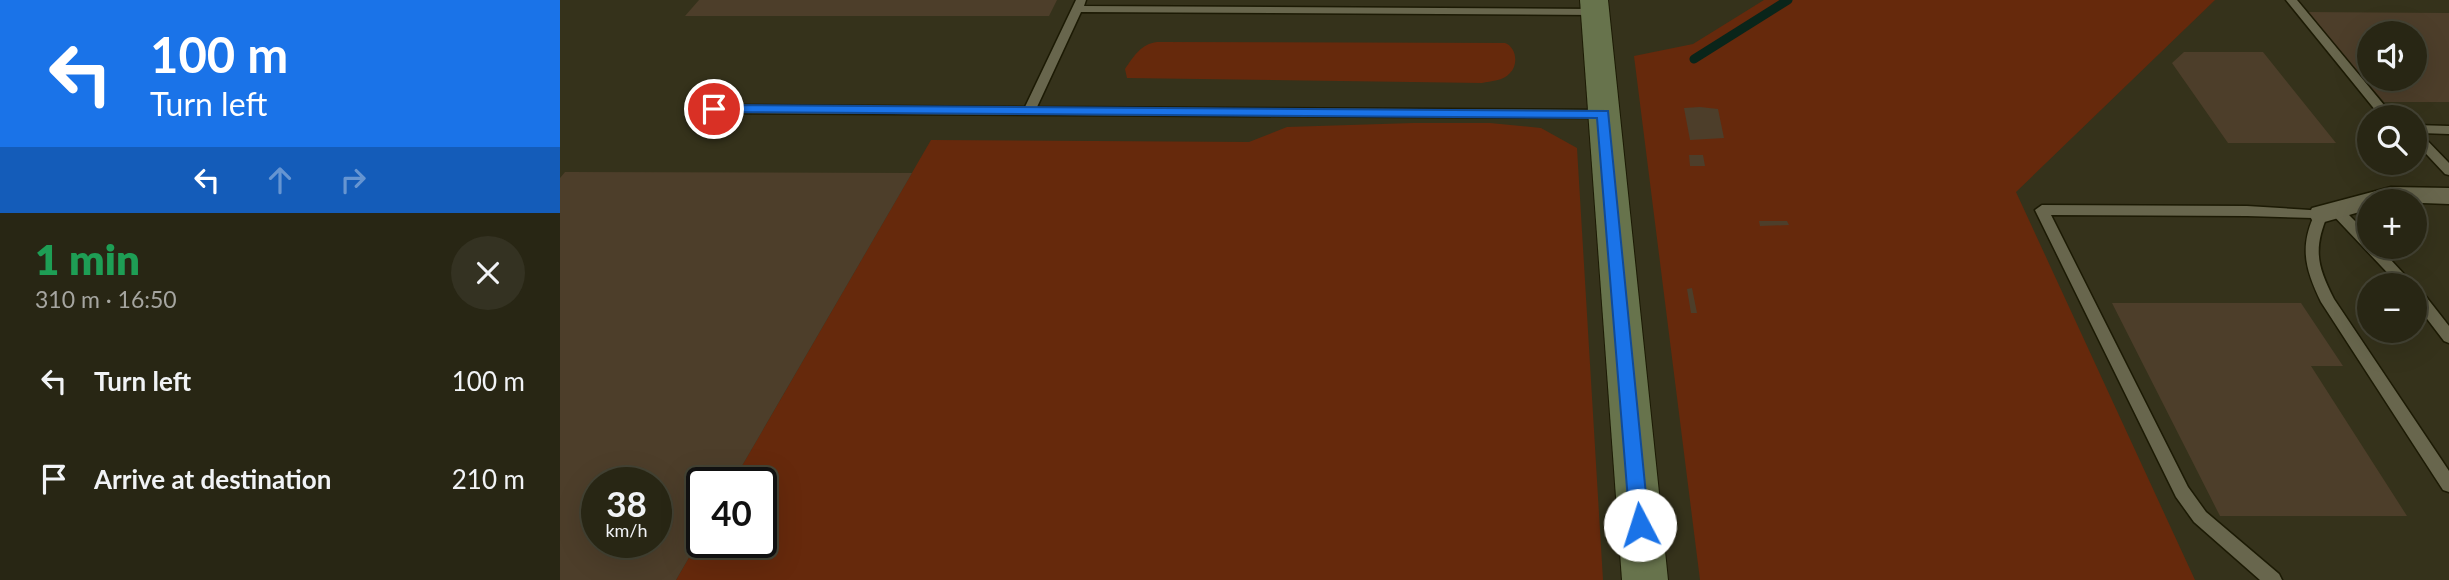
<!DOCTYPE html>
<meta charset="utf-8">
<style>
body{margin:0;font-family:Lato,sans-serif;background:#343222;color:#f1f3f6;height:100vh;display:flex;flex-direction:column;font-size:26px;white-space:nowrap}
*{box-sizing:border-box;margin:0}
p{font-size:23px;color:#a5a5a0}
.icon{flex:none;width:38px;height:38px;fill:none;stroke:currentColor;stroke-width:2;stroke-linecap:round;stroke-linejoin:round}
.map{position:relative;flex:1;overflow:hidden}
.details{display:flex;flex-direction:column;background:#282614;width:560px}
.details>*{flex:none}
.top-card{background:#1a73e8;color:#fff;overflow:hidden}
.tools{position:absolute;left:1797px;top:21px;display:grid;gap:14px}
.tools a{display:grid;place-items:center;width:70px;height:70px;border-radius:50%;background:#282614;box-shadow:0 7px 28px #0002,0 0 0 2px #444334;font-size:35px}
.speed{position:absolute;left:21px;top:467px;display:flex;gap:14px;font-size:35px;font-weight:700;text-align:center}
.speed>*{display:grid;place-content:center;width:91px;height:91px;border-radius:50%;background:#282614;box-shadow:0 7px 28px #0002,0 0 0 2px #444334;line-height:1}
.speed small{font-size:18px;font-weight:400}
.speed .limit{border:4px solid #111;border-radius:10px;background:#fff;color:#111}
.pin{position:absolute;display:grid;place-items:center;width:60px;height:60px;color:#fff;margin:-30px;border:4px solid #fff;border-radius:50%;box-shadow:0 2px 7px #0007}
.me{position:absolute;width:77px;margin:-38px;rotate:355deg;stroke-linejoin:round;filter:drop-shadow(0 0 5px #0008)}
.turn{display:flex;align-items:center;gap:24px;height:147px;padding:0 35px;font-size:32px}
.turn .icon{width:91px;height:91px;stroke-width:2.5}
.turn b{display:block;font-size:49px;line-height:60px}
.lanes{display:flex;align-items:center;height:66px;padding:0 35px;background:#0003;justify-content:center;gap:35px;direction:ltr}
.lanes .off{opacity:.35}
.round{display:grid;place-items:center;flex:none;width:74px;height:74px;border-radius:37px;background:#343222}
.overview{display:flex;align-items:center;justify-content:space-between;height:119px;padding:0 35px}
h1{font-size:42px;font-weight:800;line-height:52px;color:#1e9e55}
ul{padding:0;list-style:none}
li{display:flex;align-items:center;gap:21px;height:98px;padding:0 35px}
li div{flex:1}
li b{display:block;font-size:26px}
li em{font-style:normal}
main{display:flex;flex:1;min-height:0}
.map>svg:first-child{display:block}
.green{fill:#66290c}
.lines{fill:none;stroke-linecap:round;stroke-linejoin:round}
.stream{stroke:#0a251a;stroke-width:9}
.building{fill:#4d3e2a;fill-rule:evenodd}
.lane-casing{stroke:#1c1a04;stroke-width:3}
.street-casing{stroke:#1c1a04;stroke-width:3}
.secondary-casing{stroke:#1c1a04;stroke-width:2}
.lane{fill:#68664d;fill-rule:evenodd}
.street{fill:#68664d;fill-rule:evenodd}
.secondary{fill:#67734c;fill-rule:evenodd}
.route{fill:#1a73e8;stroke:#114b97;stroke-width:2}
</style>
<main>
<section class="details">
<div class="top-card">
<div class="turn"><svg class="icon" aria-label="left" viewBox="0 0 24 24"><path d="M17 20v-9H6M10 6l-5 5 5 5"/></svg><div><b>100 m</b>Turn left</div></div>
<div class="lanes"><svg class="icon" aria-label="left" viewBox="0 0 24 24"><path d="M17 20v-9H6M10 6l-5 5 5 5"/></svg><svg class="icon off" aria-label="ahead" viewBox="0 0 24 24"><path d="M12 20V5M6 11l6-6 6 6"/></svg><svg class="icon off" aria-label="right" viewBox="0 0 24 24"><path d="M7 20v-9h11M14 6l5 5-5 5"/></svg></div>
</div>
<div class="overview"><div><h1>1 min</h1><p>310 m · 16:50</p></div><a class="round"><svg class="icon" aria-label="close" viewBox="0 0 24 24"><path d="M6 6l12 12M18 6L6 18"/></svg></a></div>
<ul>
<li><svg class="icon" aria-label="left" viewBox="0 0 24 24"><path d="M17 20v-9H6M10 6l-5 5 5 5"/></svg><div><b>Turn left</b></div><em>100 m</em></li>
<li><svg class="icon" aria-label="arrive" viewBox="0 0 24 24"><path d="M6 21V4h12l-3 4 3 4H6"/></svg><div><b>Arrive at destination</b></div><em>210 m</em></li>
</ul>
</section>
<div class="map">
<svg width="1889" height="580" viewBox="0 0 1889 580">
<rect width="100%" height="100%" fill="#35321b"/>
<path class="green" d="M1204 0H1655L1456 192 1635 580H1140L1074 56 1133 44Z
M597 42 945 43C956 47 959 64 950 73 943 81 931 81 922 83L567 78 565 69C574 56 581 44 597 42Z
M853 123H930L981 128 1017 148 1043 580H116L142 535V542H201V483H172L371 140 689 142 727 127Z"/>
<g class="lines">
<path class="stream" d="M1134 59 1228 0"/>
</g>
<path class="building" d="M139 0H497L489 16H125Z
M1746 12 1889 13V102H1824ZM1810 33H1855V79H1810Z
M1624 52H1703L1776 143H1668L1612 63Z
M1140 107 1158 109 1164 138 1130 140 1124 108Z
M1129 155H1143L1145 166H1130Z
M5 172 352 173 172 483H142V535L116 580H0V178ZM37 483H96V542H37Z
M1199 221H1227L1229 225 1200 226Z
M1132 288 1137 313H1131L1127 289Z
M1552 303H1741L1783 366H1751L1847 516H1660Z"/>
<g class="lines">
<defs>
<path id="lane" d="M516 0H526L524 6 1035 9 1040 12 1035 15 521 12 477 107 1044 110 1050 114 1044 118 154 113 148 109 154 105 465 107Z
M1726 0H1737L1824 105 1839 117H1825L1816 111Z
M1855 125 1889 126V134L1860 133 1889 163V175L1885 174 1855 142Z
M1775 204 1780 206 1810 236V247H1819L1854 285H1839L1770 212 1768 209 1770 206Z
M1482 205 1687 206 1766 211 1768 214C1753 249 1757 266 1774 299L1889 471V492L1883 490 1761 302C1747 273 1739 250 1753 218L1687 216 1491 215 1628 487 1646 512 1719 574 1722 580H1700L1634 522 1616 497 1475 210Z
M1855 288 1860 289 1889 326V343L1884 341 1855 303Z"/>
<path id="street" d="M1831 187 1889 188V204L1810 201V209L1761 223 1752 220 1749 214 1752 208Z"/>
<path id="secondary" d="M1020 0H1048L1108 580H1062Z"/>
</defs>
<use href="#lane" class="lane-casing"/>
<use href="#street" class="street-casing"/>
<use href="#secondary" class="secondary-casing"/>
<use href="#lane" class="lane"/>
<use href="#street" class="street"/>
<use href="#secondary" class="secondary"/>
</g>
<path class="route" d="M154 105 1048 111 1089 525 1087 531 1080 534 1073 531 1070 525 1037 118 149 112V106Z"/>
</svg>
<div class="tools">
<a><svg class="icon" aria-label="sound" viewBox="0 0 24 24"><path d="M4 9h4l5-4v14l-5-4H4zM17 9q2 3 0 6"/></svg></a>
<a><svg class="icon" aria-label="search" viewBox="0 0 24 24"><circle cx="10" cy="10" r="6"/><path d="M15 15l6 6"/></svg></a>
<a>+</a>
<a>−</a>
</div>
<div class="speed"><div>38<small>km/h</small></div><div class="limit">40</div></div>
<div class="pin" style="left:154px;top:109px;background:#d93025"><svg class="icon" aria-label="arrive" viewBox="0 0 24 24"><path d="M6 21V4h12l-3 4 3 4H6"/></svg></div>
<svg class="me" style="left:1080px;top:525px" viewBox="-20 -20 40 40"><circle r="19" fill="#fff"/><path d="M0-13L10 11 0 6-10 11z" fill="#1a73e8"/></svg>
</div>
</main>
